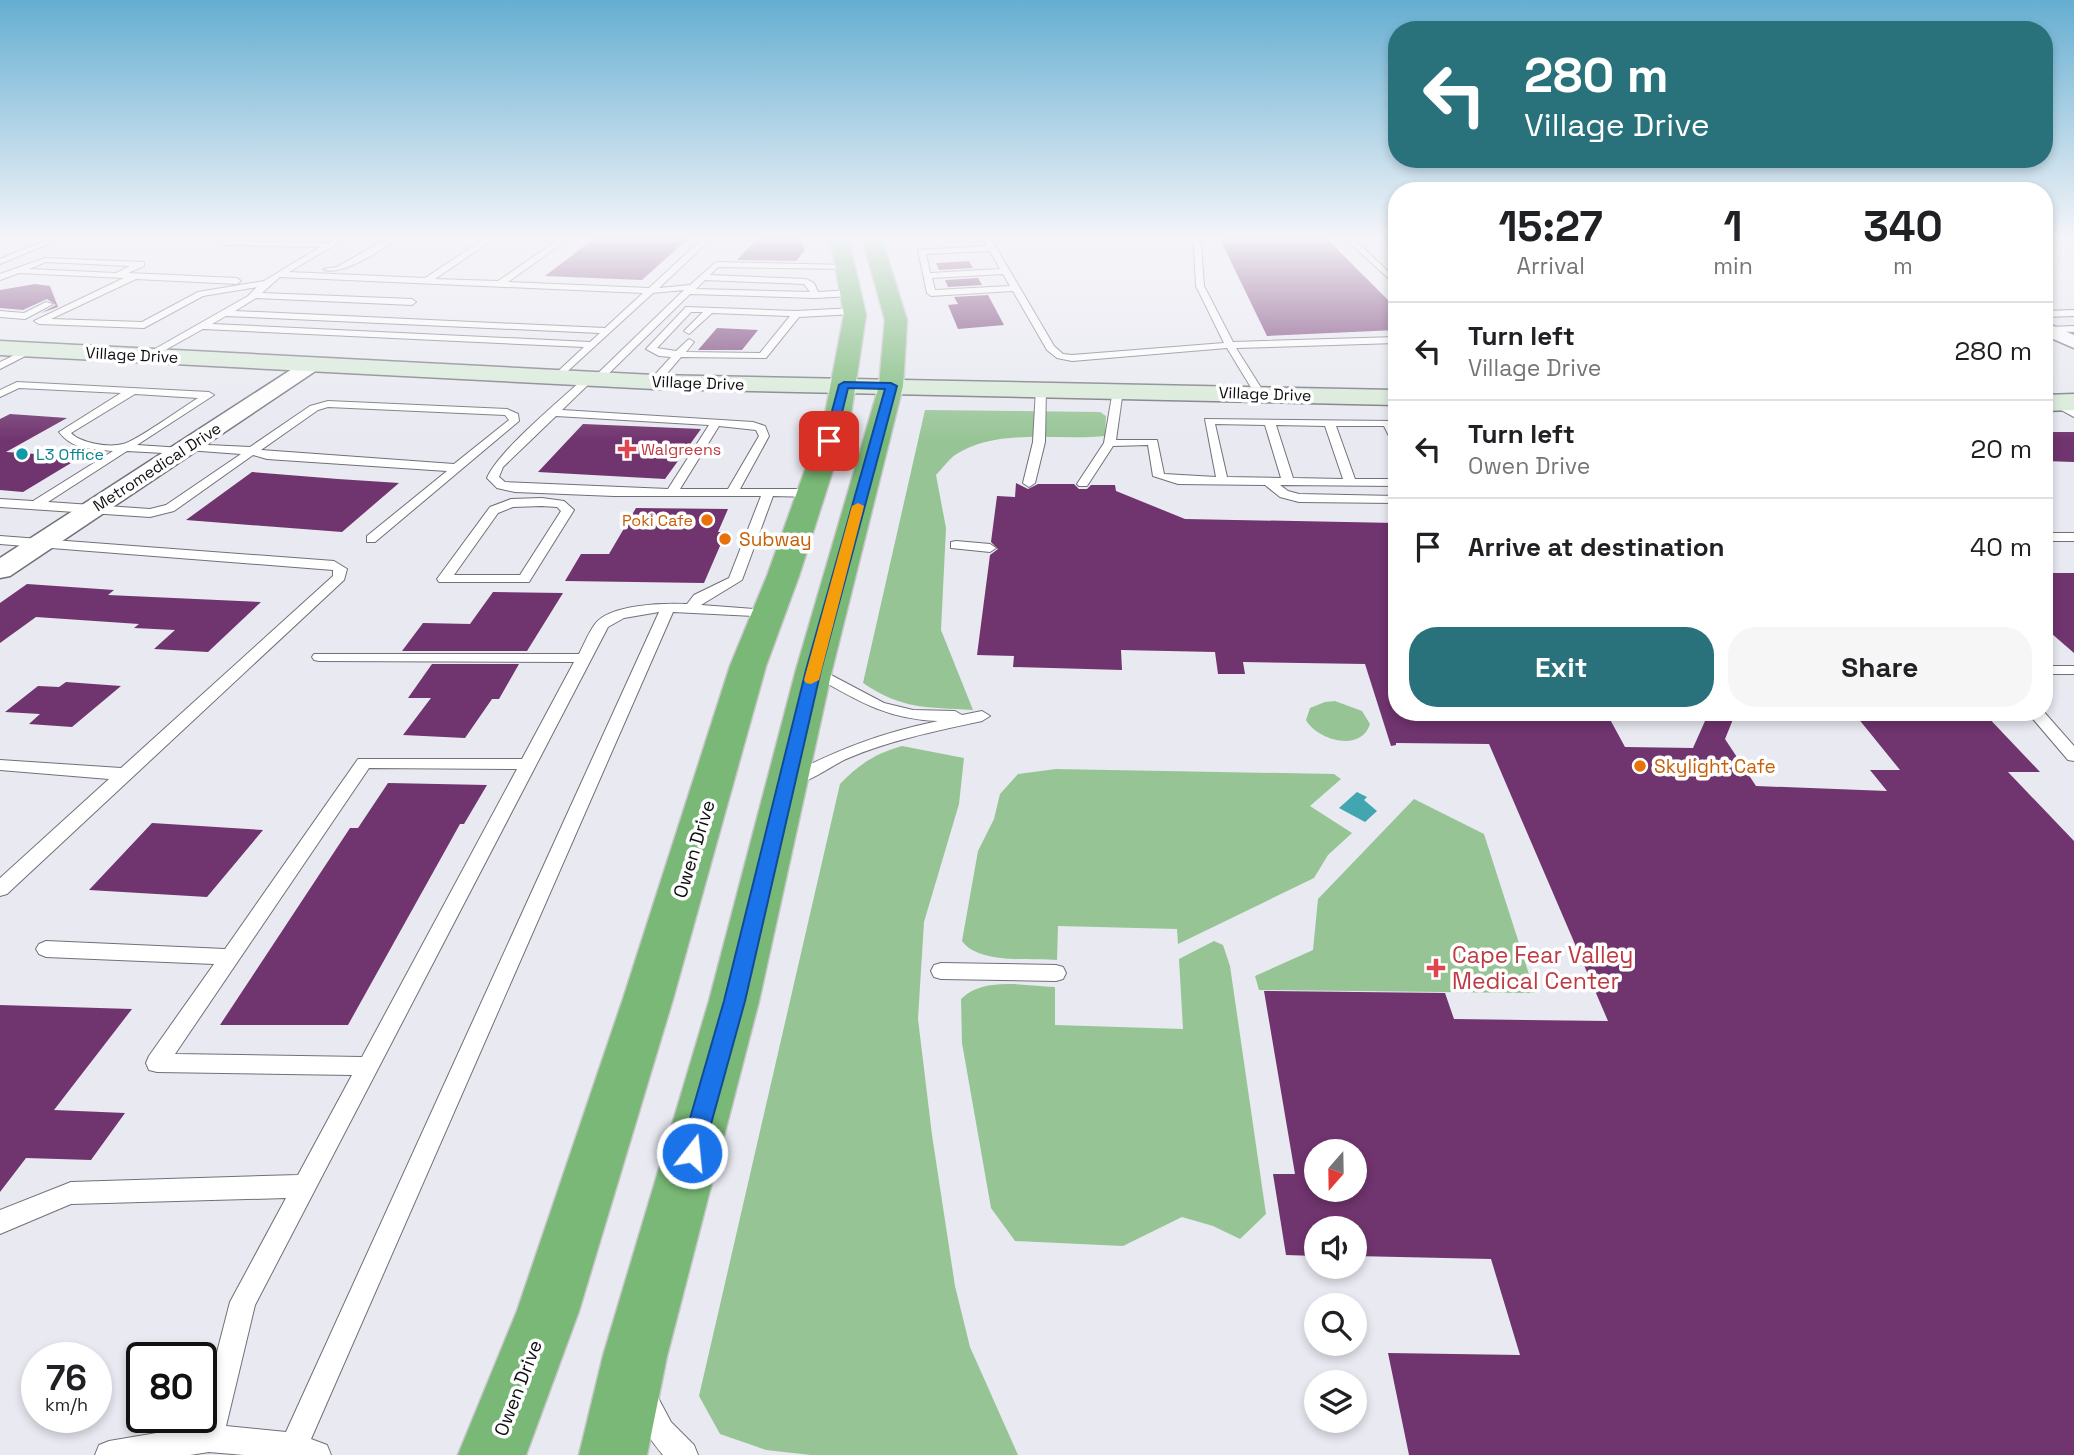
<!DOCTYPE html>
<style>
body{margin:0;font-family:"Space Grotesk",sans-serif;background:#f6f6f6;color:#202124;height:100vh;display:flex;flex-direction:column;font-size:26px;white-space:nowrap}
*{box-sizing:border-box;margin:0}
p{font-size:23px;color:#757577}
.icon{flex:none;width:38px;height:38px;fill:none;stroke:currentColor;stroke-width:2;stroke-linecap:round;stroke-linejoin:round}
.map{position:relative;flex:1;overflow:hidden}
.side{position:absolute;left:1388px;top:182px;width:665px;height:539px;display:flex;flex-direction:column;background:#fff;border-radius:28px;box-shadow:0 4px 10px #0003}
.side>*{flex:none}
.hud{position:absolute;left:1388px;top:21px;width:665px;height:147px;border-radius:28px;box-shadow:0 4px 10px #0003;background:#29727b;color:#fff;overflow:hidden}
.needle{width:46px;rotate:200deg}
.tools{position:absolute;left:1304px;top:1139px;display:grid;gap:14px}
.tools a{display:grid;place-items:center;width:63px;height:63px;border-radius:50%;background:#fff;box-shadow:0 4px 10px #0003;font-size:35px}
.speed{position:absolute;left:21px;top:1342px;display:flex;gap:14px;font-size:35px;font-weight:700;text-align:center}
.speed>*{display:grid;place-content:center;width:91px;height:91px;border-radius:50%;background:#fff;box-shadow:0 4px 10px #0003;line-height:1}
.speed small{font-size:18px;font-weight:400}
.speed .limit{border:4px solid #111;border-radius:10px;background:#fff;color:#111}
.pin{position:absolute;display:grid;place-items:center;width:60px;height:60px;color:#fff;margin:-30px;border-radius:14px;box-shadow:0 4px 10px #0006}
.me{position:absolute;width:77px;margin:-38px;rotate:16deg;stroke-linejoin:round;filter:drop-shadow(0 0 5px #0008)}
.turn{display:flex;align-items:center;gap:24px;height:147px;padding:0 21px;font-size:32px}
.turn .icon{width:91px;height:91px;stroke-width:2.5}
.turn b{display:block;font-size:49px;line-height:60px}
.eta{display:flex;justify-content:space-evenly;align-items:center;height:119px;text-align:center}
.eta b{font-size:42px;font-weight:700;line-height:49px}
.primary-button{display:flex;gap:14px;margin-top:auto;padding:14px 21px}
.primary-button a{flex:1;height:80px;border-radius:28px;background:#29727b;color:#fff;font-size:28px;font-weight:700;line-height:80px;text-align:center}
.primary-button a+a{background:#f6f6f6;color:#202124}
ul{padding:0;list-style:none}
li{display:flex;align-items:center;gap:21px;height:98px;padding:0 21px;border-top:2px solid #e0e0e0}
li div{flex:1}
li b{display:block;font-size:26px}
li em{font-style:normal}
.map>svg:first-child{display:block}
.green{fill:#97c495}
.water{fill:#41a6af}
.building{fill:#70346e;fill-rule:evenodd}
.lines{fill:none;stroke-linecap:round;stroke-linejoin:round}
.lane-casing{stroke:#707078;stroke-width:2}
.street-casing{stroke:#707078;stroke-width:3}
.secondary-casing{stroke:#707078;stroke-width:3}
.highway-casing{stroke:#c5c5c6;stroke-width:3}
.lane{fill:#fff;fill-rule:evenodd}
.street{fill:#fff;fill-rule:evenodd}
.secondary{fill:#d7ead6;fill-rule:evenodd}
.highway{fill:#79b876;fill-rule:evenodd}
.route{fill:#1a73e8;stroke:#114b97;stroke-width:2}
.slow{fill:#f59e0b}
.health-dot{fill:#e0444e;stroke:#fff;stroke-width:2.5}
.culture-dot{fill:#0f9aa8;stroke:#fff;stroke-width:2.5}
.food-dot{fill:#e8710a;stroke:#fff;stroke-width:2.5}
.labels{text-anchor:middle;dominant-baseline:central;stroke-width:7;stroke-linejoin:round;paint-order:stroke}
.far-street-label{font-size:16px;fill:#0f0f12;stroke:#fff}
.far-health-label{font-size:16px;fill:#be3a42;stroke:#fff;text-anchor:start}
.far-culture-label{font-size:16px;fill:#0d838f;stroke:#fff;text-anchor:start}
.far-food-label{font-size:16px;fill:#c56008;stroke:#fff;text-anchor:end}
.food-label{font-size:19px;fill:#c56008;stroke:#fff;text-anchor:start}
.street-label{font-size:19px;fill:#0f0f12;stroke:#fff}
.near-health-label{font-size:23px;fill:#be3a42;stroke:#fff;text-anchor:start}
</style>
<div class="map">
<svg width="2074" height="1455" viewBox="0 0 2074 1455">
<rect width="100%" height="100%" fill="#e8e9f1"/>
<path class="green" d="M925 410 1100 412 1106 416 1105 436C1056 441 999 427 955 455 948 460 942 469 936 475L946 528 941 630 973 710C926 707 903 710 863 683Z
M1335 701 1362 711 1370 724C1361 753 1317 740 1306 720L1310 708 1325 702Z
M902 746 964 758 959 804 924 922 918 1019 932 1135 955 1286 970 1347 1018 1455H811L766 1450 720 1434 699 1396 840 784C858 765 876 753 902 746Z
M1056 769 1334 774 1341 779 1310 806 1352 833 1328 855 1314 878 1178 944 1177 929 1058 926 1057 960C1029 958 978 964 962 941L978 851 994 819 1000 794 1018 774Z
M1414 799 1484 834 1535 993 1259 990 1255 976 1313 950 1318 899Z
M1214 941 1223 945 1230 966 1266 1214 1240 1239 1213 1226 1182 1217 1123 1246 1015 1241 991 1208 962 1043 961 999C984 976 1025 986 1055 987V1025L1183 1029 1179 959Z"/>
<path class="water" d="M1357 792 1367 797 1364 800 1377 811 1365 822 1339 808Z"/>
<path class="building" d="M596 237H690L642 280 545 276Z
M759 237H799L805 250 796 261 737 260Z
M1219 237H1325L1388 300 1396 299V330L1267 336Z
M969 261 973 268 939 270 936 263Z
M978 278 982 285 948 287 945 280Z
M35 284 50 286 58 307 41 313 56 305 47 299 23 310 0 308V290Z
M988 295 1004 325 958 329 948 305 958 304 954 297Z
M717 328 758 330 742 350H698Z
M10 414 67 418 6 452 81 457 23 492 0 490V419Z
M583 424 701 429 665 479 538 472Z
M2044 432H2074V462L2044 461Z
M252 472 338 479 399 483 342 532 186 520Z
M1016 483 1028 489 1038 484H1074L1079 489H1087L1091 485H1115L1116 491 1185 519 1396 523V712H1606L1625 747 1693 748 1709 712H1736L1725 739 1756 786 1887 791 1870 770H1900L1853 712H1983L2040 772H2008L2074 841V1455H1409L1388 1353 1520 1355 1491 1259 1354 1256V1228H1316V1256L1286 1255 1273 1174H1295L1264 991 1445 993 1454 1019 1608 1021 1489 744 1396 743V745L1391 746 1365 664 1243 662 1245 674H1218L1215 652 1121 650 1122 670 1013 667 1014 656 977 655 990 555 998 549 991 542 997 496 1015 497ZM1316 1152H1354V1190H1316Z
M636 508 728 509 718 532H726L704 583 565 581 581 554H609Z
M2044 573H2074V653L2044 627Z
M27 584 114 590 108 595 261 602 208 652 154 649 175 630 134 628 139 624 36 617 0 643V603Z
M493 592 563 593 527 651H402L423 623 470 624Z
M432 664H519L499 699H492L465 738 403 735 431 698H408Z
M66 682 121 686 72 727 29 724 40 714 5 712 38 686 59 687Z
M388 783 487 785 464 824H460L348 1025H220L350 828H358Z
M152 823 263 830 207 897 89 890Z
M0 1005 132 1009 54 1110 125 1113 91 1160 26 1158 0 1192Z"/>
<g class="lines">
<defs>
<path id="lane" d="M54 237H65L0 264V259Z
M115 237H183L185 239 181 241Z
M198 237 228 238 231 241 328 243 338 237H348L289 272 425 278 487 237H497L435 279 498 281 562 237H571L508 282 649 288 704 237H713L659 288 690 285 716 262 846 265H849V269L718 267 710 275 806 279 814 283 818 292 852 290 856 293 852 296 815 298 690 294 601 381 593 380 562 410 753 422 765 426 769 436 740 489H811L817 493 811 497 773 496 742 580 701 605 768 610 773 611 775 614 773 617 673 612 311 1439 327 1445 331 1455H244L209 1452 190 1455H95L99 1445 109 1441 198 1426 230 1302 286 1198 71 1204 0 1234V1210L71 1182 298 1175 352 1075 157 1072 149 1070 146 1063 149 1056 214 964 46 957 39 954 36 949 39 944 46 941 225 949 358 759H522L574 662 319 661 314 660 312 657 314 654H579C584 644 589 632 595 624 610 604 664 603 687 604L694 595 729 578 761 496H614L515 492 497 488 487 478C499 450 560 401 585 377L593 378 684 290 653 293 558 380 554 379V375L584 347 203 329 149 359 144 356 146 354 248 296 257 287 203 296 144 328 39 324 34 321 124 278 19 273 0 280V274L45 258 141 262H144V266L128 273 237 278 241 281 237 284 136 279 51 319 142 322 198 292 264 281 320 247 223 245 220 242 197 241ZM46 262 130 266 116 273 29 269ZM280 277 643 293 605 328 235 311 256 298 412 305 416 302 412 299 262 293ZM705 280 804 284 810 292 696 289ZM226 316 600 333 590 342 212 324ZM556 416 709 425 668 489 505 482 499 477 503 467ZM719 426 756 430 759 436 728 489H680ZM659 612 286 1432 226 1426 255 1305 608 627 624 618ZM369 768 517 769 362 1057 175 1054Z
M389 237H399C384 249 340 278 323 269L337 267Z
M982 237H990L1054 346 1063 354 1072 355 1224 343 1196 286 1194 249 1190 237H1198L1201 243 1204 286 1233 342 1396 337V343L1236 348 1265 394 1260 397 1255 394 1227 348 1072 361 1057 358 1047 350 1013 291 931 296 927 293 918 250 987 246ZM990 251 1000 269 930 273 926 254ZM1003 274 1010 286 935 290 932 278Z
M1343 237H1352L1396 279V285Z
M46 302 53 304 25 319 0 317V311L24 313Z
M686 307 796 311 855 308 859 311 855 314 799 317 766 358 681 357 658 384H650V380L671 357 659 356 646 349ZM691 312H703L684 331 689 334 712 313 790 316 760 353 686 352 694 342 689 339 676 351 657 348Z
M2074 310V316L2044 317V311Z
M2074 326V332L2044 331 2048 327Z
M29 348 37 350 0 369V362Z
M17 382 209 392 214 395 137 445 182 448 187 444 250 447 310 406 328 401 507 409 518 414 519 421 375 542H367V536L447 471 267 459 253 455 174 511 150 517 0 507V499L33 501 113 451C91 449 73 450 59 432L121 393 19 388 0 397V390ZM135 394 198 398C183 407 135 442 123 444 109 448 80 443 71 433ZM328 407 505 415 509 420 454 464 261 450 318 410ZM187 450 241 454 166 505 150 509 48 502 127 451 182 454Z
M1041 385 1046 388 1045 442 1035 483 1029 487 1023 483 1033 442 1036 388Z
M1118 387 1123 390 1116 440H1157L1164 474 1216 477 1205 419 1392 421 1396 429V443L1392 442 1384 426H1336L1355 479H1396V486L1280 485 1288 491 1299 494 1396 496V503L1299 502 1280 497 1265 485 1178 484 1153 476 1148 445 1113 446 1087 486H1079L1077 484 1104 443 1113 390ZM1215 424 1265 425 1281 478 1227 477ZM1276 425 1325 426 1343 479 1293 478Z
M2056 400 2074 409V417L2052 405 2051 403Z
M542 498 564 501 574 510 529 582H439L437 579 490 507 511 499ZM542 506 557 507 561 511 520 575H454L498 513 513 507Z
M2044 533H2074V541H2044Z
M0 536 334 561 347 569 344 580 7 894 0 896V878L109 779 0 770V760L121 768 333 576V570L0 544Z
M956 541 990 544 996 548 990 552 951 548V542Z
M814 666 884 703 913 710 955 711 962 715 982 711 990 716 982 721C936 731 890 740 846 759 831 766 802 788 787 784L785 780 787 776C839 749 881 733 938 721 884 719 855 699 809 673L807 670 809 667Z
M2044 666H2074V674H2044Z
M2027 712H2044L2074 746V761L2068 760Z
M941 963 1056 965 1063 967 1066 973 1063 979 1056 981 941 979 934 977 931 971 934 965Z
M646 1388 655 1392 671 1422 694 1445 698 1455H663C649 1439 639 1421 633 1401L637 1392Z"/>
<path id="street" d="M2044 322 2074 335V348L2044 335Z
M313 358 320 360 323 364 320 368 10 576 0 578V558L306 360Z"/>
<path id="secondary" d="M0 341 654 375 1396 390V405L654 389 0 355Z
M2074 394V410L2044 411V395Z"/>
<path id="highway" d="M830 237H848L866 315 851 414 799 576 766 666 673 999 579 1311 526 1455H458L517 1311 623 999 730 666 767 576 825 414 844 315Z
M862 237H881L907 320 903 386 832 670 759 1001 667 1356 647 1455H579L603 1356 709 1001 796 670 879 386 885 320Z"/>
</defs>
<use href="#lane" class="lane-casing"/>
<use href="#street" class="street-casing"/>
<use href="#secondary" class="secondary-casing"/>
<use href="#highway" class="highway-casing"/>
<use href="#lane" class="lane"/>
<use href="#street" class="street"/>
<use href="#secondary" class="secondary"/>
<use href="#highway" class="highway"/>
</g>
<linearGradient id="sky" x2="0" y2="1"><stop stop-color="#65aed1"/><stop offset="0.54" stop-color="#f5f5f9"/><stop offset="1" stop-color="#f5f5f9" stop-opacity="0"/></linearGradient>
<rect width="2074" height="441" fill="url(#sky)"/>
<path class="route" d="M844 382 891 383 897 386 821 670 745 1001 703 1153 700 1160 692 1164 684 1160 680 1153 724 1001 806 670 885 389 848 388 835 441 825 443 824 441 839 385Z"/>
<path class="slow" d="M858 503 864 506 819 680 811 684 806 683 804 680 852 506Z"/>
<g class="health-dot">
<path d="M623.5 438.5h7v7h7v7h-7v7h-7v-7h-7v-7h7z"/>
<path d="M1432.5 957.5h7v7h7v7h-7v7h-7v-7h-7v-7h7z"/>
</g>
<circle class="culture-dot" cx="22" cy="454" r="7"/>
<g class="food-dot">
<circle cx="707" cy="520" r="7"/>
<circle cx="725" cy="539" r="7"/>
<circle cx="1640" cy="766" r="7"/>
</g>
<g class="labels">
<g class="far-street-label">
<text transform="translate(132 355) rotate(3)">Village Drive</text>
<text transform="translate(698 383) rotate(2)">Village Drive</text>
<text transform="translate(1265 394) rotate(2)">Village Drive</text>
<text transform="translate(157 467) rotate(-33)">Metromedical Drive</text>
</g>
<g class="far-health-label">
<text x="641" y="449">Walgreens</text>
</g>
<g class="far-culture-label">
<text x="36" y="454">L3 Office</text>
</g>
<g class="far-food-label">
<text x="693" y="520">Poki Cafe</text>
</g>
<g class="food-label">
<text x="739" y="539">Subway</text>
<text x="1654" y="766">Skylight Cafe</text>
</g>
<g class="street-label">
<text transform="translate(694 849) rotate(-73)">Owen Drive</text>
<text transform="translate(518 1388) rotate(-69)">Owen Drive</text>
</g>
<g class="near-health-label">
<text x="1452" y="955">Cape Fear Valley<tspan x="1452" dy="26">Medical Center</tspan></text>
</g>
</g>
</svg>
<div class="tools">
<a><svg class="needle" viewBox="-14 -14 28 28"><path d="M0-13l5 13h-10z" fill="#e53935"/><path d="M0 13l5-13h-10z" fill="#757577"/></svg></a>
<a><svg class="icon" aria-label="sound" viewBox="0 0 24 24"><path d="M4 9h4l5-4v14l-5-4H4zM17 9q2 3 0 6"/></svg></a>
<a><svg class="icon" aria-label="search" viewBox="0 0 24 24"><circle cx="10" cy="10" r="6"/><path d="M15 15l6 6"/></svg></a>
<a><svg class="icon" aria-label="layers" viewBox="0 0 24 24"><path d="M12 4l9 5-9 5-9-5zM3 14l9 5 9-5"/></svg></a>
</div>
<div class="speed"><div>76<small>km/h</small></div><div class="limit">80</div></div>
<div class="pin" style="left:829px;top:441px;background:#d93025"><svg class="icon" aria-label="arrive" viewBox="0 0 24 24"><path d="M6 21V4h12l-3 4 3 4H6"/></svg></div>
<svg class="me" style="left:692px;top:1153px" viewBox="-20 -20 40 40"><circle r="17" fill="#1a73e8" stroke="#fff" stroke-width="3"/><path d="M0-11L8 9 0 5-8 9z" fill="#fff"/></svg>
<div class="hud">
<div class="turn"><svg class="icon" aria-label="left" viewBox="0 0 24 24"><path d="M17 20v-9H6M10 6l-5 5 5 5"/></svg><div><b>280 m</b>Village Drive</div></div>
</div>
<section class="side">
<div class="eta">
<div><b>15:27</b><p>Arrival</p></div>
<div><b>1</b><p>min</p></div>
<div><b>340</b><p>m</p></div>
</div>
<ul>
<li><svg class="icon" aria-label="left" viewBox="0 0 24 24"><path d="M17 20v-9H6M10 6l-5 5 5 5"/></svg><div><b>Turn left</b><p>Village Drive</p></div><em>280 m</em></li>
<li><svg class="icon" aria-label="left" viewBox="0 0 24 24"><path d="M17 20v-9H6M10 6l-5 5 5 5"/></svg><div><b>Turn left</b><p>Owen Drive</p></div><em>20 m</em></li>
<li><svg class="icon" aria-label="arrive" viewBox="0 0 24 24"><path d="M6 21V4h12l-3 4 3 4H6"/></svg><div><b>Arrive at destination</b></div><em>40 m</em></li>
</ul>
<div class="primary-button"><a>Exit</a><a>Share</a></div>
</section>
</div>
